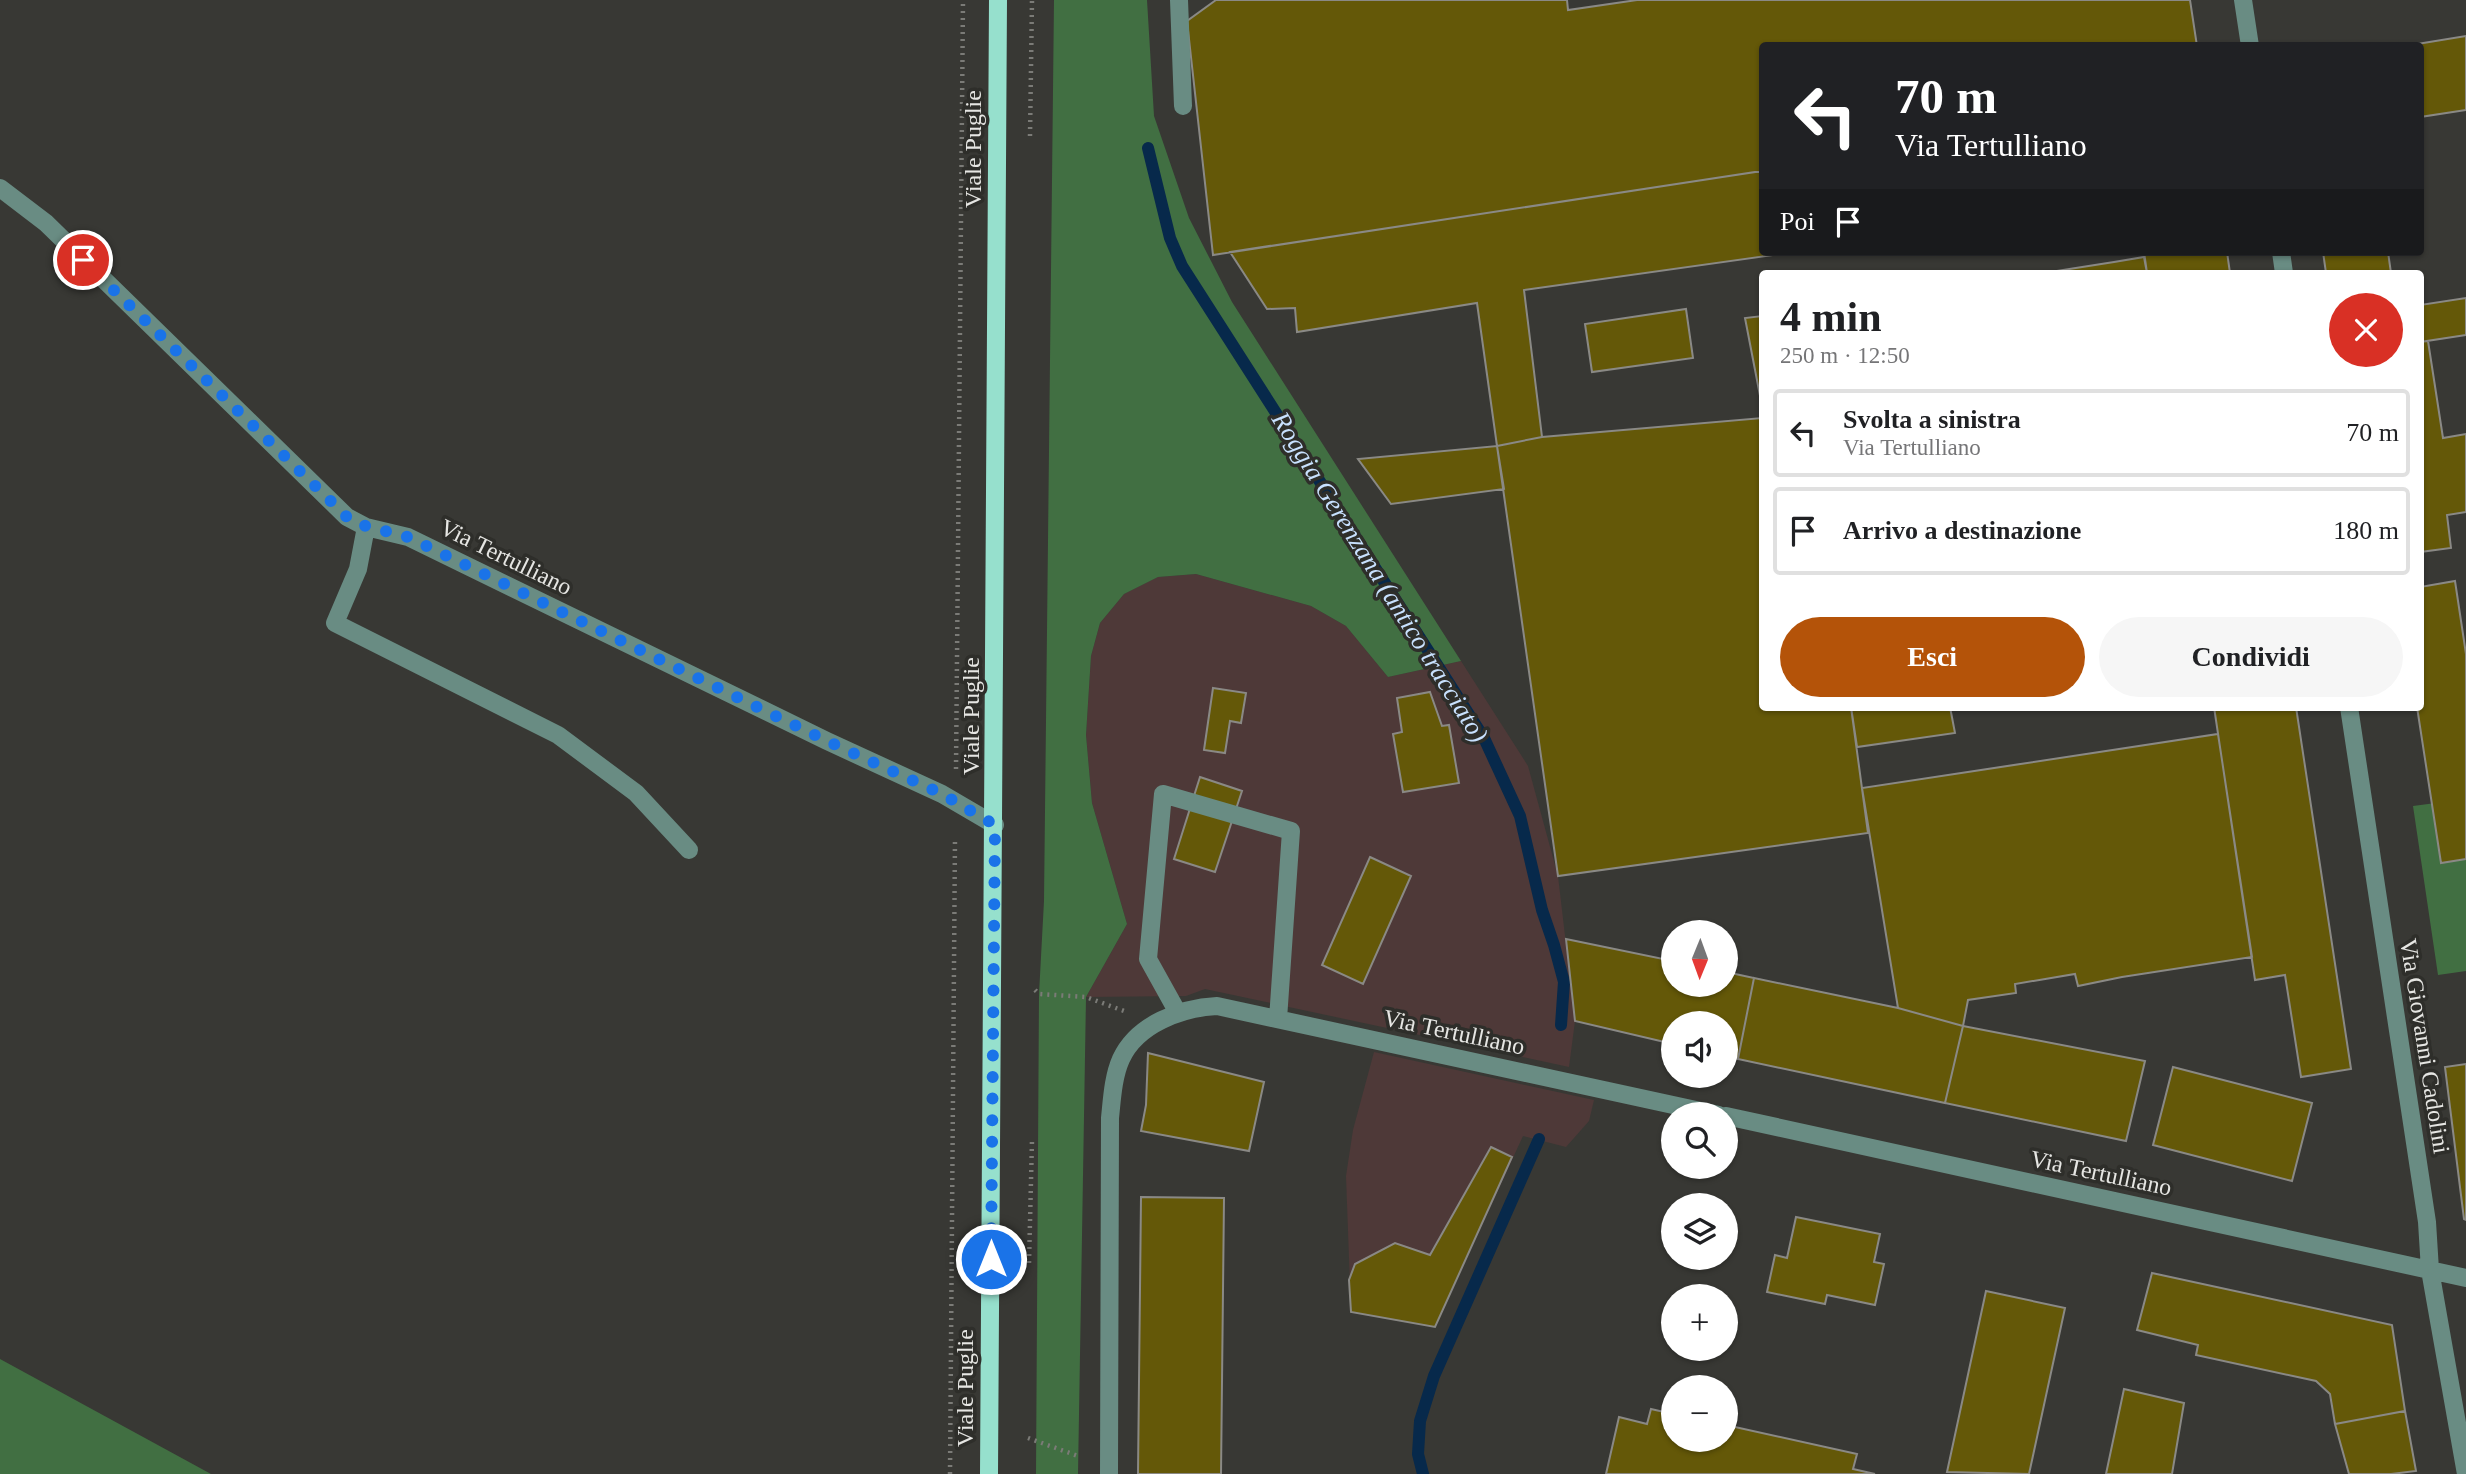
<!DOCTYPE html>
<html lang="it">
<meta charset="utf-8">
<style>
body{margin:0;font-family:Georgia,serif;background:#f6f6f6;color:#202124;height:100vh;display:flex;flex-direction:column;font-size:26px;white-space:nowrap}
*{box-sizing:border-box;margin:0}
p{font-size:23px;color:#757577}
.icon{flex:none;width:38px;height:38px;fill:none;stroke:currentColor;stroke-width:2;stroke-linecap:round;stroke-linejoin:round}
.map{position:relative;flex:1;overflow:hidden}
.details{position:absolute;left:1759px;top:270px;width:665px;height:441px;display:flex;flex-direction:column;background:#fff;border-radius:7px;box-shadow:0 2px 5px #0004}
.details>*{flex:none}
.top-card{position:absolute;left:1759px;top:42px;width:665px;height:214px;border-radius:7px;box-shadow:0 2px 5px #0004;background:#202124;color:#fff;overflow:hidden}
.needle{width:46px;rotate:181deg}
.buttons{position:absolute;left:1661px;top:920px;display:grid;gap:14px}
.buttons a{display:grid;place-items:center;width:77px;height:77px;border-radius:50%;background:#fff;box-shadow:0 2px 5px #0004;font-size:35px}
.pin{position:absolute;display:grid;place-items:center;width:60px;height:60px;color:#fff;margin:-30px;border:4px solid #fff;border-radius:50%;box-shadow:0 2px 7px #0007}
.me{position:absolute;width:77px;margin:-38px;rotate:0deg;stroke-linejoin:round;filter:drop-shadow(0 0 5px #0008)}
.turn{display:flex;align-items:center;gap:24px;height:147px;padding:0 21px;font-size:32px}
.turn .icon{width:91px;height:91px;stroke-width:2.5}
.turn b{display:block;font-size:49px;line-height:60px}
.then{display:flex;align-items:center;height:66px;padding:0 21px;background:#0003;gap:14px;font-size:26px}
.round{display:grid;place-items:center;flex:none;width:74px;height:74px;border-radius:37px;background:#f6f6f6}
.head{display:flex;align-items:center;justify-content:space-between;height:119px;padding:0 21px}
h1{font-size:42px;font-weight:600;line-height:52px}
.button{display:flex;gap:14px;margin-top:auto;padding:14px 21px}
.button a{flex:1;height:80px;border-radius:42px;background:#b45309;color:#fff;font-size:28px;font-weight:600;line-height:80px;text-align:center}
.button a+a{background:#f6f6f6;color:#202124}
ul{padding:0;list-style:none}
li{display:flex;align-items:center;gap:21px;height:88px;margin:0 14px 10px;padding:0 7px;border:4px solid #e0e0e0;border-radius:7px}
li div{flex:1}
li b{display:block;font-size:26px}
li em{font-style:normal}
.map>svg:first-child{display:block}
.commercial{fill:#4e3938}
.green{fill:#416f42}
.lines{fill:none;stroke-linecap:round;stroke-linejoin:round}
.stream{stroke:#07294b;stroke-width:12}
.building{fill:#645808;stroke:#8a8985;stroke-width:2}
.path{stroke:#7b7b77;stroke-width:4.5;stroke-dasharray:2 5;stroke-linecap:butt}
.minor{stroke:#698c83;stroke-width:18}
.major{stroke:#96e0cd;stroke-width:18}
.route{stroke:#1a73e8;stroke-width:12;stroke-dasharray:0 21.6}
.labels{text-anchor:middle;dominant-baseline:central;stroke-width:7;stroke-linejoin:round;paint-order:stroke}
.street-label{font-size:24px;fill:#e6e6e3;stroke:#2e2e2a}
.water-label{font-size:26px;font-style:italic;fill:#c8e1fe;stroke:#2e2e2a}
</style>
<div class="map">
<svg width="2466" height="1474" viewBox="0 0 2466 1474">
<rect width="100%" height="100%" fill="#383834"/>
<path class="commercial" d="M1196 574 1311 606 1346 626 1388 677 1461 661 1528 766 1558 876 1575 1021 1569 1067 1205 989 1186 996 1086 997 1127 924 1092 803 1086 735 1091 656 1100 623 1124 594 1158 577Z
M1374 1052 1594 1100 1589 1121 1566 1147 1523 1136 1435 1327 1351 1312 1346 1176 1353 1130Z"/>
<path class="green" d="M1054 0H1147L1154 116 1189 218 1232 302 1461 661 1388 677 1346 626 1311 606 1196 574 1158 577 1124 594 1100 623 1091 656 1086 735 1092 803 1127 924 1086 997 1078 1474H1036L1039 994 1044 901Z
M2466 799V971L2438 975 2413 806Z
M0 1359 211 1474H0Z"/>
<g class="lines">
<path class="stream" d="M1148 148 1170 238 1182 266 1484 738 1520 816 1542 910 1554 945 1564 982 1561 1025
M1423 1474 1418 1454 1420 1421 1434 1376 1539 1139"/>
</g>
<path class="building" d="M1216 0H1567L1568 10 1637 0H2190L2197 46H1762V171L1213 255 1187 21Z
M2466 36V110L2420 117V46H2405Z
M1762 171V252H1795L1524 290 1542 437 1497 446 1477 303 1297 332 1295 308 1267 309 1230 252Z
M2144 252H2227L2230 273H2147Z
M2323 252H2388L2391 273H2326Z
M2144 257 2147 273H2044L2114 262Z
M2466 298V335L2420 342V305Z
M1686 309 1693 358 1592 372 1585 324Z
M1762 316V406L1745 318Z
M2428 341 2443 438 2466 434V512L2447 515 2451 548 2420 552V342Z
M1762 418V707H1851L1868 833 1558 876 1497 446 1542 437Z
M1497 446 1504 489 1391 504 1358 459Z
M2455 581 2466 654V859L2441 863 2417 707H2420V587Z
M1213 688 1246 693 1241 723 1230 721 1225 753 1204 750Z
M1430 692 1442 726 1449 725 1459 783 1403 792 1393 734 1402 732 1397 698Z
M1851 707H1950L1955 733 1857 747Z
M2214 707H2296L2351 1069 2301 1077 2285 975 2255 980Z
M2218 734 2252 957 2122 977 2078 986 2075 974 2015 984 2016 993 1968 1000 1963 1026 1898 1008 1862 788Z
M1200 777 1242 791 1215 872 1174 859Z
M1370 857 1411 876 1363 984 1322 965Z
M1566 939 1673 961V985H1726V972L1754 978 1738 1059 1726 1056V1024H1673V1044L1575 1021Z
M1754 978 1898 1008 1963 1026 1945 1103 1738 1059Z
M1963 1026 2145 1061 2126 1141 1945 1103Z
M1148 1053 1264 1082 1249 1151 1141 1131 1146 1105Z
M2466 1064V1220L2464 1219 2445 1067Z
M2173 1067 2312 1103 2292 1181 2153 1145Z
M1491 1147 1512 1157 1435 1327 1351 1312 1349 1280 1355 1264 1395 1243 1430 1255Z
M1141 1197 1224 1198 1221 1474H1138Z
M1796 1217 1880 1234 1874 1262 1884 1264 1875 1305 1827 1295 1825 1304 1767 1292 1775 1255 1787 1258Z
M2152 1273 2392 1325 2405 1411 2335 1424 2330 1394 2316 1381 2196 1355 2198 1345 2137 1330Z
M1986 1291 2065 1308 2029 1474 1947 1472Z
M2124 1389 2184 1403 2172 1474H2106Z
M1651 1409 1673 1414V1440H1726V1425L1857 1454 1853 1469 1875 1474H1606L1619 1417 1647 1424Z
M2405 1411 2416 1471 2391 1474H2349L2335 1424Z"/>
<g class="lines">
<path class="path" d="M1030 136 1032 0
M956 769 963 0
M1035 990 1039 994 1086 997 1124 1011
M1029 1263 1032 1140
M1028 1438 1078 1456
M950 1474 955 837"/>
<path class="minor" d="M1179 0 1183 106
M2243 0 2250 46
M0 188 46 223 347 517 366 527 408 537 827 741 942 794 995 825
M2281 252 2284 273
M366 527 358 569 335 623 558 735 636 793 689 850
M2349 707 2427 1222 2430 1270 2466 1474
M1178 1013 1148 959 1163 794 1291 831 1278 1019
M1726 1116 2466 1278
M1109 1474 1110 1118C1112 1099 1113 1077 1121 1059 1137 1024 1181 1008 1217 1006L1719 1115"/>
<path class="major" d="M989 1474 998 0"/>
</g>
<g class="lines">
<path class="route" d="M83 260 347 517 358 524 408 537 827 741 942 794 995 825 991 1259"/>
</g>
<g class="labels">
<g class="street-label">
<text transform="translate(973 149) rotate(-90)">Viale Puglie</text>
<text transform="translate(506 557) rotate(26)">Via Tertulliano</text>
<text transform="translate(971 716) rotate(-90)">Viale Puglie</text>
<text transform="translate(1454 1032) rotate(12)">Via Tertulliano</text>
<text transform="translate(2425 1046) rotate(81)">Via Giovanni Cadolini</text>
<text transform="translate(2101 1173) rotate(12)">Via Tertulliano</text>
<text transform="translate(965 1388) rotate(-90)">Viale Puglie</text>
</g>
<g class="water-label">
<text transform="translate(1380 577) rotate(58)">Roggia Gerenzana (antico tracciato)</text>
</g>
</g>
</svg>
<div class="buttons">
<a><svg class="needle" viewBox="-14 -14 28 28"><path d="M0-13l5 13h-10z" fill="#e53935"/><path d="M0 13l5-13h-10z" fill="#757577"/></svg></a>
<a><svg class="icon" aria-label="sound" viewBox="0 0 24 24"><path d="M4 9h4l5-4v14l-5-4H4zM17 9q2 3 0 6"/></svg></a>
<a><svg class="icon" aria-label="search" viewBox="0 0 24 24"><circle cx="10" cy="10" r="6"/><path d="M15 15l6 6"/></svg></a>
<a><svg class="icon" aria-label="layers" viewBox="0 0 24 24"><path d="M12 4l9 5-9 5-9-5zM3 14l9 5 9-5"/></svg></a>
<a>+</a>
<a>−</a>
</div>
<div class="pin" style="left:83px;top:260px;background:#d93025"><svg class="icon" aria-label="arrive" viewBox="0 0 24 24"><path d="M6 21V4h12l-3 4 3 4H6"/></svg></div>
<svg class="me" style="left:991px;top:1259px" viewBox="-20 -20 40 40"><circle r="17" fill="#1a73e8" stroke="#fff" stroke-width="3"/><path d="M0-11L8 9 0 5-8 9z" fill="#fff"/></svg>
<div class="top-card">
<div class="turn"><svg class="icon" aria-label="left" viewBox="0 0 24 24"><path d="M17 20v-9H6M10 6l-5 5 5 5"/></svg><div><b>70 m</b>Via Tertulliano</div></div>
<div class="then">Poi<svg class="icon" aria-label="arrive" viewBox="0 0 24 24"><path d="M6 21V4h12l-3 4 3 4H6"/></svg></div>
</div>
<section class="details">
<div class="head"><div><h1>4 min</h1><p>250 m · 12:50</p></div><a class="round" style="background:#d93025;color:#fff"><svg class="icon" aria-label="close" viewBox="0 0 24 24"><path d="M6 6l12 12M18 6L6 18"/></svg></a></div>
<ul>
<li><svg class="icon" aria-label="left" viewBox="0 0 24 24"><path d="M17 20v-9H6M10 6l-5 5 5 5"/></svg><div><b>Svolta a sinistra</b><p>Via Tertulliano</p></div><em>70 m</em></li>
<li><svg class="icon" aria-label="arrive" viewBox="0 0 24 24"><path d="M6 21V4h12l-3 4 3 4H6"/></svg><div><b>Arrivo a destinazione</b></div><em>180 m</em></li>
</ul>
<div class="button"><a>Esci</a><a>Condividi</a></div>
</section>
</div>
